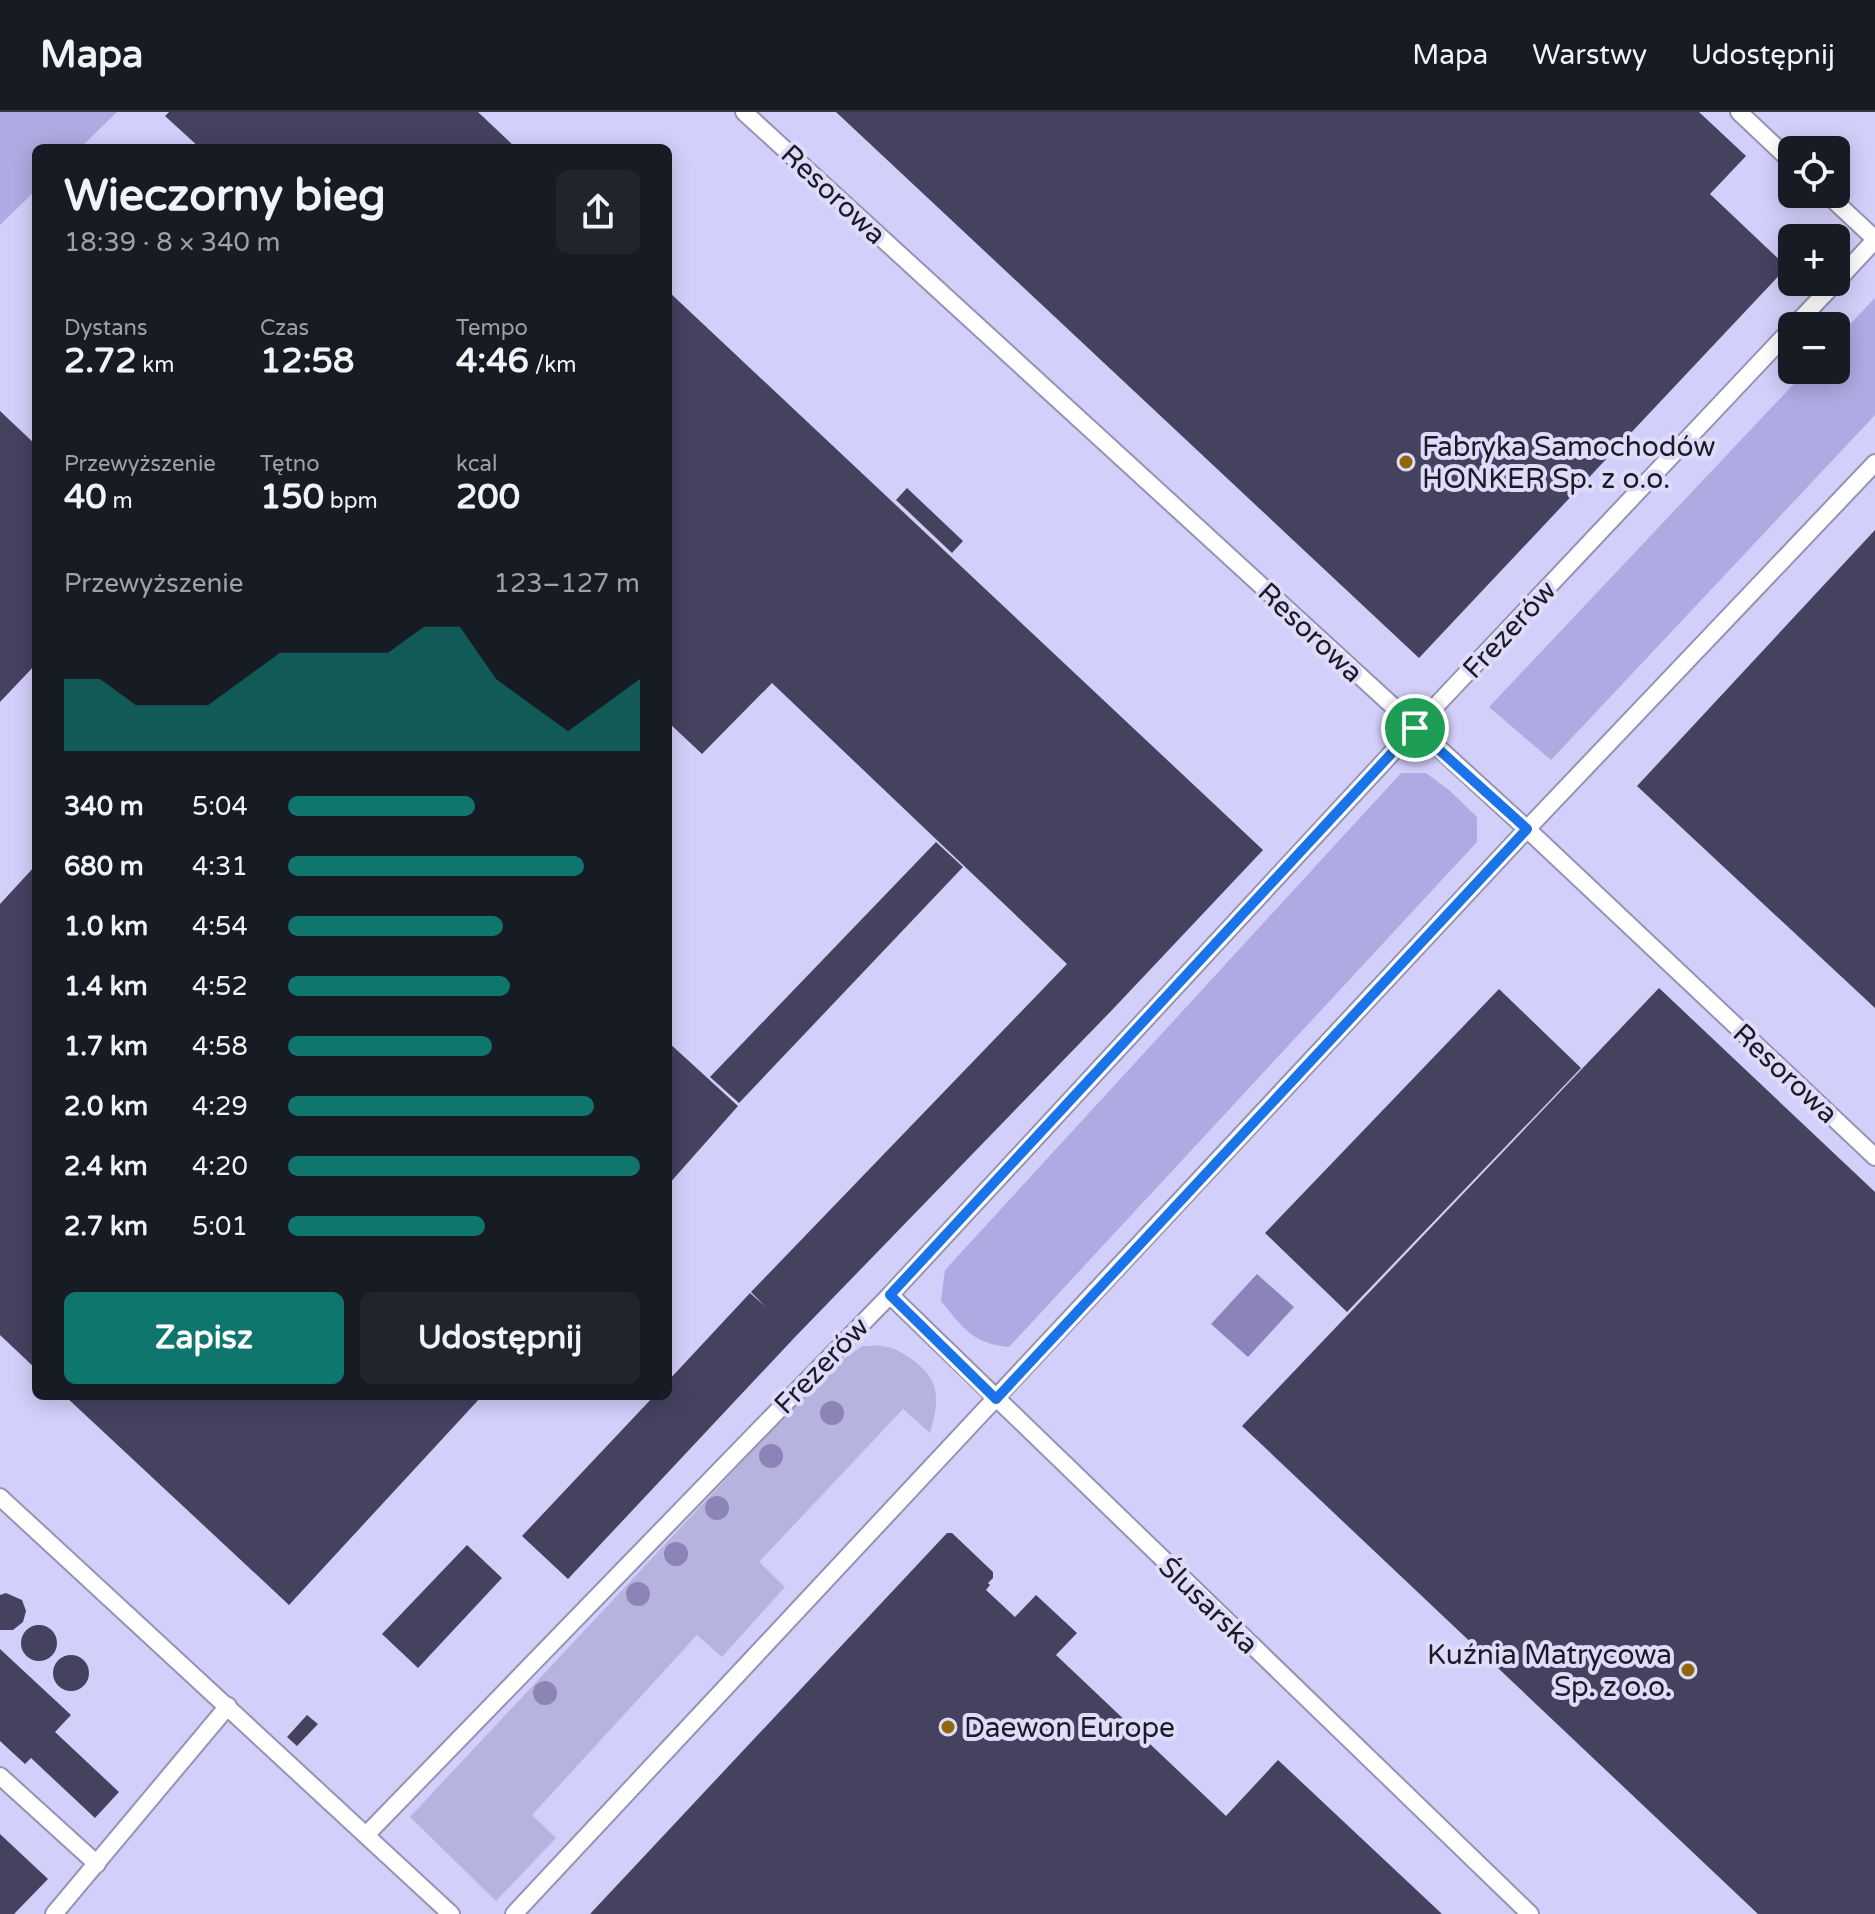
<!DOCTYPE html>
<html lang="pl">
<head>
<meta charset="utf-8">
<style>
  :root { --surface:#171b24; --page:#20242c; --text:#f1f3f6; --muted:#9ea1a6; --line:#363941; --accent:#0f766e }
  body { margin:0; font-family:"Varela Round",sans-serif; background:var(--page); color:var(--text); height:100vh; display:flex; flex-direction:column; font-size:30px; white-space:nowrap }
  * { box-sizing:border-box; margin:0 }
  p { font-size:26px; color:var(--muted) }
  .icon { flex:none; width:44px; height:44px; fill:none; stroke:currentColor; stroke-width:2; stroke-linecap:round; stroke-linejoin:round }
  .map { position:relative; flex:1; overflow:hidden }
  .side { position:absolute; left:32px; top:32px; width:640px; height:1256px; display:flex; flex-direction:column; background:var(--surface); border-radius:12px; box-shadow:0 4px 20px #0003 }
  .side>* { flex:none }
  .tools { position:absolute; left:1778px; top:24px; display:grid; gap:16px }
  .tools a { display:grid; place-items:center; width:72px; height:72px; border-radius:12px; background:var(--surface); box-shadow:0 4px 20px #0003; font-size:40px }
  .pin { position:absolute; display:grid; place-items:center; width:68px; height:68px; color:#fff; margin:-34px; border:4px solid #fff; border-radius:50%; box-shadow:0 2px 8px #0007 }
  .round { display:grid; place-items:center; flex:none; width:84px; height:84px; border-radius:12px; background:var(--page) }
  .head { display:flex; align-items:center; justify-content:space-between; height:136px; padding:0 32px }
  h1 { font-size:44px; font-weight:800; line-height:60px }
  .figures { display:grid; grid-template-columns:repeat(3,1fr); gap:12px; height:136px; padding:8px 32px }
  .figures div { display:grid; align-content:center }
  .figures b { font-size:34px; font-weight:800 }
  .figures small { font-size:22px; font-weight:400 }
  .figures p { font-size:22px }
  .chart { height:224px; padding:16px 32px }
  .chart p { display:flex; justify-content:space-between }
  .chart svg { width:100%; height:144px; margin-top:8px; fill:var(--accent); opacity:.7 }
  .primary-button { display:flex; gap:16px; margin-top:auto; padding:16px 32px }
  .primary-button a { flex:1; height:92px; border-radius:12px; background:var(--accent); color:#fff; font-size:32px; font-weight:800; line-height:92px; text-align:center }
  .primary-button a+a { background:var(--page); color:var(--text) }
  ul { padding:0 32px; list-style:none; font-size:26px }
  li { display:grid; grid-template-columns:128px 96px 1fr; align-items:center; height:60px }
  li i { height:20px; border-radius:10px; background:var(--accent) }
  header { display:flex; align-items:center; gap:48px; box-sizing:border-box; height:112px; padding:0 40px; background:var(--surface); border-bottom:2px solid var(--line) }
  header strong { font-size:38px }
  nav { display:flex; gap:44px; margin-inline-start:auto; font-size:28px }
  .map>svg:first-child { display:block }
  .built { fill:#d3cffb; fill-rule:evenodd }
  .green { fill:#b7b3df }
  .forest { fill:#b0aae3 }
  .water { fill:#8a84ba }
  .building { fill:#454260 }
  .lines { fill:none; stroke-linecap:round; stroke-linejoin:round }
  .lane-casing { stroke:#9592b4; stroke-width:20 }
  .lane { stroke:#fff; stroke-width:16 }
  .tree { fill:#8c84b6 }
  .route-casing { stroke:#fff; stroke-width:16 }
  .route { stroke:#1a73e8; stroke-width:10 }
  .poi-dot { fill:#8f660c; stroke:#dedcf9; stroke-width:3 }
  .labels { text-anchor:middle; stroke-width:8; stroke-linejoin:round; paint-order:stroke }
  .street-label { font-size:28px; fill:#1c1a27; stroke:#dedcf9 }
  .poi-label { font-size:28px; fill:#1c1a27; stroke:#dedcf9; text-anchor:start }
</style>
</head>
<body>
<header>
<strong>Mapa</strong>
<nav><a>Mapa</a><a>Warstwy</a><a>Udostępnij</a></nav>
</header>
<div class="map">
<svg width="1875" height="1802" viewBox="0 0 1875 1802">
  <rect width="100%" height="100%" fill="#dedcf9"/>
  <!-- built -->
  <path class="built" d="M0,0h1875v1802h-1875zM36,36h632v1248h-632zM1792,38h44v44h-44zM1792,126h44v44h-44zM1792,214h44v44h-44z"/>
  <!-- green -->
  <path class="green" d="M862,1234c8,0 17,-1 26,1 16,4 44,24 47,42 3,15 -1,30 -5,44l-27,-24 -144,153 26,25 -63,70 -25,-22 -165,180 24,23 -60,63 -86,-84 417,-446z"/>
  <!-- forest -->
  <g class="forest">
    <path d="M0,0h117l-37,36h-44v42l-36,35z"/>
    <path d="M1875,186v117l-324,345 -62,-53 318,-337h29v-31z"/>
    <path d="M1401,661h25l23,17 28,27v25l-468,505c-37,-4 -45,-18 -68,-46l4,-31z"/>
  </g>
  <!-- water -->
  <path class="water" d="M1257,1162l37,33 -46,50 -37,-33z"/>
  <!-- building -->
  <g class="building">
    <path d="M169,0h309l38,36h-316l-35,-32z"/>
    <path d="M836,0h863l47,44 -36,38 77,73 -368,391z"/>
    <path d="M668,179l595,559 -150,159 -317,327 -228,243 -46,-43 132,-140h14v-15l82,-88 15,13 -14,-14 316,-328 -295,-281 -70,71 -34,-32z"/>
    <path d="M0,299l36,34v219l-36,38z"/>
    <path d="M907,376l56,53 -11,12 -56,-53z"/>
    <path d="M1875,418v478l-238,-222z"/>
    <path d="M936,730l27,25 -224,236 -29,-26z"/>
    <path d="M36,753v504l-36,-34v-431z"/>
    <path d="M1659,876l216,204v722h-117l-516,-488z"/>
    <path d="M1499,877l82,79 -234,244 -82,-79z"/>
    <path d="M668,930l70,64 -70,79z"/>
    <path d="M65,1284h417l-193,209z"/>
    <path d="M947,1421h5l41,39v6l-5,5 2,2 -4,5 29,27 21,-22 41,38 -21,22 170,161 52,-56 164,154h-852z"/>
    <path d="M467,1433l35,33 -84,90 -36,-34z"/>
    <path d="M6,1481l16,7 4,11 -3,11 -10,8h-13v-35z"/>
    <circle cx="39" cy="1531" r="18"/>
    <path d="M0,1537l71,66 -16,17 64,60 -24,26 -64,-60 -6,6 -25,-23z"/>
    <circle cx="71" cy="1561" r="18"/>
    <path d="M307,1603l11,9 -21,22 -10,-9z"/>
    <path d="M0,1722l48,45 -34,35h-14z"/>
  </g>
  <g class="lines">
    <!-- lane casing -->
    <g class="lane-casing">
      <g id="lane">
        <path d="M744,0l783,717 348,328"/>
        <path d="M1739,0l53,50"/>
        <path d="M1827,82l48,45"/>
        <path d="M1836,170l39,-42"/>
        <path d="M1794,214l42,-44"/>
        <path d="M890,1183l640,619"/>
        <path d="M0,1385l451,417"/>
        <path d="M0,1664l97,88"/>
        <path d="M367,1722l523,-539 525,-567 377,-400"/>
        <path d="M54,1802l174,-208"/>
        <path d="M514,1802l1013,-1085 348,-366"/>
      </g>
    </g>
    <!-- lane -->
    <use href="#lane" class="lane"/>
  </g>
  <!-- trees -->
  <g class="tree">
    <circle cx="832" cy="1301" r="12"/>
    <circle cx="771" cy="1344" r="12"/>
    <circle cx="717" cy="1396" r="12"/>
    <circle cx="676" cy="1442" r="12"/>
    <circle cx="638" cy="1482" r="12"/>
    <circle cx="545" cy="1581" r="12"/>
  </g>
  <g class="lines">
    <!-- route casing -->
    <g class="route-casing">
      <path id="route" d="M1415,616l112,101 -531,570 -106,-104z"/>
    </g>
    <!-- route -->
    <use href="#route" class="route"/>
  </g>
  <!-- markers -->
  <g class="poi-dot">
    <circle cx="1406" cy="350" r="8"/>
    <circle cx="1688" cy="1558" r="8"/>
    <circle cx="948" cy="1615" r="8"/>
  </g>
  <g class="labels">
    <!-- street labels -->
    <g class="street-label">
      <text transform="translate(834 82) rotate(43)" y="10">Resorowa</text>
      <text transform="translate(1509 517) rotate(-47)" y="10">Frezerów</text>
      <text transform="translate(1311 520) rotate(43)" y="10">Resorowa</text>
      <text transform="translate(1786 961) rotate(43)" y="10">Resorowa</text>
      <text transform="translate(821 1253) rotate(-46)" y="10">Frezerów</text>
      <text transform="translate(1209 1493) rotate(44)" y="10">Ślusarska</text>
    </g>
    <!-- poi labels -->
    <g class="poi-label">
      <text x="1422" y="344">Fabryka Samochodów<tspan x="1422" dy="32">HONKER Sp. z o.o.</tspan></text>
      <text x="1672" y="1552" text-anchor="end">Kuźnia Matrycowa<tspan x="1672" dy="32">Sp. z o.o.</tspan></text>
      <text x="964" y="1625">Daewon Europe</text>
    </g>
  </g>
</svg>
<div class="tools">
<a><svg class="icon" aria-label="locate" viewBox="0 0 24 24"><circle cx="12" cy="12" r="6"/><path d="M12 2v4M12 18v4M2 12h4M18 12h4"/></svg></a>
<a>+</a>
<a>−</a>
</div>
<div class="pin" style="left:1415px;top:616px;background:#1e9e55"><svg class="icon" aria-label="arrive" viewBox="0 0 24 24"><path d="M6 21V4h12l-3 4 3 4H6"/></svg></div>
<section class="side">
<div class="head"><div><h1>Wieczorny bieg</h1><p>18:39 · 8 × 340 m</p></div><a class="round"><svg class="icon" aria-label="share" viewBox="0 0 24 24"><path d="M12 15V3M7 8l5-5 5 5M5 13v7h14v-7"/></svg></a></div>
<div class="figures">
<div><p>Dystans</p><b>2.72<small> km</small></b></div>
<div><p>Czas</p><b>12:58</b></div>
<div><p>Tempo</p><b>4:46<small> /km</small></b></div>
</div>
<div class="figures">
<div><p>Przewyższenie</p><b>40<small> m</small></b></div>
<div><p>Tętno</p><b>150<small> bpm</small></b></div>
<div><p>kcal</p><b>200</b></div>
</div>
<div class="chart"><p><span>Przewyższenie</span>123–127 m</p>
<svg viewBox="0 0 160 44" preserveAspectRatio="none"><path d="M0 44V22L10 22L20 30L30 30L40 30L50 22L60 14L70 14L80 14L90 14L100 6L110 6L120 22L130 30L140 38L150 30L160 22V44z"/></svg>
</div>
<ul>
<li><b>340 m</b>5:04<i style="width:53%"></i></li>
<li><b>680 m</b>4:31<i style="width:84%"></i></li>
<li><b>1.0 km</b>4:54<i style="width:61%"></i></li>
<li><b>1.4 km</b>4:52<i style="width:63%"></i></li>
<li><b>1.7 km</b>4:58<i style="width:58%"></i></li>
<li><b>2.0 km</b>4:29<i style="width:87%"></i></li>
<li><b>2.4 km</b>4:20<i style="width:100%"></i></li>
<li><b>2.7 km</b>5:01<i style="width:56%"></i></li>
</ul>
<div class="primary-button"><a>Zapisz</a><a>Udostępnij</a></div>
</section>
</div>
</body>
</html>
